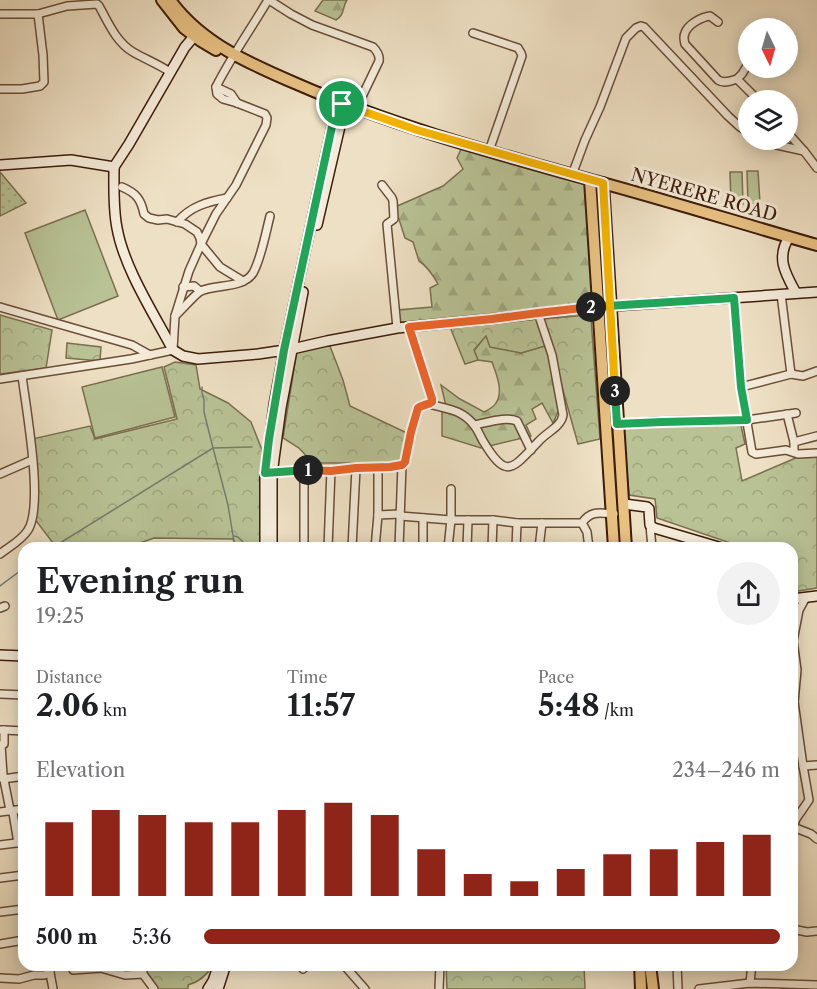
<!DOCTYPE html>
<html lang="en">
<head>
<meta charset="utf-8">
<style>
  :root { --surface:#fff; --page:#f2f2f2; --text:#202124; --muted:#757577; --accent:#8f2418 }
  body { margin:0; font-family:"Libre Caslon Text",serif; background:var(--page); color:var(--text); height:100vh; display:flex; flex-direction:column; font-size:22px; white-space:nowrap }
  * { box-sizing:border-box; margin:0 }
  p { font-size:20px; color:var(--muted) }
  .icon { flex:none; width:33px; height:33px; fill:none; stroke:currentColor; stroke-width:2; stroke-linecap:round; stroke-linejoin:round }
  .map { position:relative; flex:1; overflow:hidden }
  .panel { position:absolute; left:18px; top:542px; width:780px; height:429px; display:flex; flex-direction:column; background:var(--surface); border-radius:18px; box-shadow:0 3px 15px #0003 }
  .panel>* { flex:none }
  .needle { width:39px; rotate:175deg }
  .fabs { position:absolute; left:738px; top:18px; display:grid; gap:12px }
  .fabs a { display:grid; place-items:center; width:60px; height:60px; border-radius:50%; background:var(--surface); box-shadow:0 3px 15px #0003; font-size:30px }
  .pin { position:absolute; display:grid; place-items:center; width:51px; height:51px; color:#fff; margin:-26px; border:3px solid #fff; border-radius:50%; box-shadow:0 2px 6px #0007 }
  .km { position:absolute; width:30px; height:30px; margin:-15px; border-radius:50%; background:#222; color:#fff; font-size:16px; line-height:30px; text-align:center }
  .round { display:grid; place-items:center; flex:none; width:63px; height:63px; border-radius:32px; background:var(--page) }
  .overview { display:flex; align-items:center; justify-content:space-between; height:102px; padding:0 18px }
  h1 { font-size:33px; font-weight:700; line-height:45px }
  .figures { display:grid; grid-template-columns:repeat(3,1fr); gap:9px; height:102px; padding:6px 18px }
  .figures div { display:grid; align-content:center }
  .figures b { font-size:30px; font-weight:700 }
  .figures small { font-size:16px; font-weight:400 }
  .figures p { font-size:16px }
  .chart { height:168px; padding:12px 18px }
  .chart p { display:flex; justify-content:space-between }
  .chart svg { width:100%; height:108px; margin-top:6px; stroke:var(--accent); stroke-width:6 }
  ul { padding:0 18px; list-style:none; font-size:20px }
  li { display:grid; grid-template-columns:96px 72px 1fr; align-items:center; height:45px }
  li i { height:15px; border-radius:8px; background:var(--accent) }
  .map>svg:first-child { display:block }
  .grass { fill:url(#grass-dots); stroke:#7b7050; stroke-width:1.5 }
  .forest { fill:url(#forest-firs); stroke:#7b7050; stroke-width:1.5 }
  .park { fill:url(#park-crowns); stroke:#7b7050; stroke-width:1.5 }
  .pitch { fill:#b8c295; stroke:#7b7050; stroke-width:1.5 }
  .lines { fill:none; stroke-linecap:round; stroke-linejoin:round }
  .stream { stroke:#757d6f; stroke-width:1.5 }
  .street-casing { stroke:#6a4e39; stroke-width:10 }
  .secondary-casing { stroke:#3e1d0b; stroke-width:12 }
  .primary-casing { stroke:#3e1d0b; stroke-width:14 }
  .street { stroke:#f4ebd9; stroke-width:7 }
  .secondary { stroke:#f4ebd9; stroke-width:9 }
  .primary { stroke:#e7c082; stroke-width:10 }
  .split-1-casing { stroke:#fff; stroke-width:12 }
  .split-2-casing { stroke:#fff; stroke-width:12 }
  .split-3-casing { stroke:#fff; stroke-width:12 }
  .split-4-casing { stroke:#fff; stroke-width:12 }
  .split-1 { stroke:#22a559; stroke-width:8 }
  .split-2 { stroke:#f0652b; stroke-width:8 }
  .split-3 { stroke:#22a559; stroke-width:8 }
  .split-4 { stroke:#f5b400; stroke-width:8 }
  .labels { text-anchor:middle; stroke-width:6; stroke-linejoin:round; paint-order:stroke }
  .street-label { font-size:18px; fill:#3e1d0b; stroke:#f4ebd9 }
</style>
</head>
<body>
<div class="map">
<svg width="817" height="989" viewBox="0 0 817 989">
  <defs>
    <pattern id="grass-dots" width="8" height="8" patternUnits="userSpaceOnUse" patternTransform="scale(1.5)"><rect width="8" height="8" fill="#b8c295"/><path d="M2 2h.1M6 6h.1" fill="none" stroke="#9fa67f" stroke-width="1.8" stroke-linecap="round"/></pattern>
    <pattern id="forest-firs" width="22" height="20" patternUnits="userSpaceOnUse" patternTransform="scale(1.5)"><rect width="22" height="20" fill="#b8c295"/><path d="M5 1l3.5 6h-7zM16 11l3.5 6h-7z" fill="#9fa67f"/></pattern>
    <pattern id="park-crowns" width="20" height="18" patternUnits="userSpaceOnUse" patternTransform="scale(1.5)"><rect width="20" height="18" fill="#b8c295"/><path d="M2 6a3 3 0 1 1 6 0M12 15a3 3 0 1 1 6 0" fill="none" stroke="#9fa67f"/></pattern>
  </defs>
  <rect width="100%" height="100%" fill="#eee0c4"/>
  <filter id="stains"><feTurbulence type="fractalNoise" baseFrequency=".00333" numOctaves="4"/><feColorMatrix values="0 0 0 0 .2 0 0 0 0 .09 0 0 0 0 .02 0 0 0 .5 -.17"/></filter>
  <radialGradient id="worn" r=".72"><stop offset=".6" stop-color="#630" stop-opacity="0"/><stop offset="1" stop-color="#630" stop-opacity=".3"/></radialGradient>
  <!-- grass -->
  <path class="grass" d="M0,172l26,31 -26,13z"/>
  <!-- forest -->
  <g class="forest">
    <path d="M323,0h24c-5,7 -2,15 -11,20l-21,-9z"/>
    <path d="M463,145l123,35 7,125 -194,18 -2,-13 35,-3 -2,-19 8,-4c-5,-9 -11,-18 -19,-23l-6,-19 -8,-4 -10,-31 48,-21 20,-17 -6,-11z"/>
    <path d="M486,335l35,18 24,-7 17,56 -9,21 -11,-20 -10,6 4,10 -10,6 5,11 -50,12 -39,-12v-28l4,-2 -5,-21 19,14 24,13c4,-2 10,-5 12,-9 8,-12 0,-30 -4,-41l-14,-2 -4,-9z"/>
  </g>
  <!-- park -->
  <g class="park">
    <path d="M0,315l52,15 -6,38 -46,6z"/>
    <path d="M588,315l3,4 9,120 -22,5 -35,-125z"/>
    <path d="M538,319l7,27 -24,7 -31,-6 -4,-11 -12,14 4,10 -13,4 -15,-37z"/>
    <path d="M328,341l15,39 7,26 59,28 -6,27 -6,2h-84l-14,-15 -16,-10 14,-88z"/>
    <path d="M67,343l34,4 -1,14 -34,-3z"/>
    <path d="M175,362l21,3 4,24 28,14 23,19 11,28 1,97h-27l-3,-8 -79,-1 -25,9h-73l-22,-29 -2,-79 58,-13 5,13 82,-20 -13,-52z"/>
    <path d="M740,421l5,23 -9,4 6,33 56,-24 19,-2v133l-25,4v-44l-50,-1 -85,-29 -2,-19 -26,-4 -6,-70z"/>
    <path d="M145,965h68c-6,10 -14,17 -25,20v4h-31l-12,-18z"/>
    <path d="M446,965h138l1,24h-138z"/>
  </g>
  <!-- pitch -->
  <g class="pitch">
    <path d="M747,171h11l2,32 -12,1z"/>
    <path d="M730,172h12l1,32h-12z"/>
    <path d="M85,210l33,86 -60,24 -33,-87z"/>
    <path d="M162,367l13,50 -80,21 -13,-51z"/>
  </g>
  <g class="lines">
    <!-- stream -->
    <g class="stream">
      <path d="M234,536l4,1 11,11"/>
      <path d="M52,548l161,-100 -9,-36v-12l-2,-7v-6"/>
      <path d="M235,548l-7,-43 -15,-57 39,-1"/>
      <path d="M0,586l24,-18"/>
    </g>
    <!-- street casing -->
    <g class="street-casing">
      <g id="street">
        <path d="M269,0l22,14 21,11 61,22c4,4 7,8 6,14l-23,48"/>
        <path d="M0,14h38l29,-8 30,-2 2,2c9,16 17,36 34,46 12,7 25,12 37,20"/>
        <path d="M718,22l-8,-6c-8,1 -22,8 -25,17 -2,4 -1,7 0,11l33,36c6,4 13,1 19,-1"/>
        <path d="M473,33l45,15 3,5 1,3 -33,95"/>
        <path d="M745,50l3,5"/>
        <path d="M748,64l-6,10 -5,5 21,21"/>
        <path d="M216,87l15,7 6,9"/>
        <path d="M0,89h22l18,-3 4,-4 -1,-27 -5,-41"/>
        <path d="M788,133l16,18"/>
        <path d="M763,140l5,3 36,8 13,17"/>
        <path d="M572,175l13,-35 15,-33 26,-69 10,-10 5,-2 3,1 84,89 12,11 8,5"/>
        <path d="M382,185l10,13 1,3 1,18 -7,5 10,104"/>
        <path d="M122,187c14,6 19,12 22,27l5,4 9,2 9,-1 18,5 12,8 3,6 1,6 19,23 23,14"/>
        <path d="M177,222c14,-16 30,-20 50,-24"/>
        <path d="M183,287l11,-1 6,5"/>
        <path d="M781,294l10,80"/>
        <path d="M734,298l7,89 11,65 4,2 30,-4 12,4 19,-1"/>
        <path d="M0,307l132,38 18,10"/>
        <path d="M175,316c6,-5 21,-23 26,-25 14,-7 42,-2 52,-18 8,-14 13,-41 17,-57"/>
        <path d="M0,379l131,-20 42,-9 2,-34 14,-45 12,-27 15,-30 20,-29 30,-60 1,-7 -2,-4 -28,-11 -14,-4 -6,-5 -1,-7c15,-30 35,-58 52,-87"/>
        <path d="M741,387l50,-13 12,2 14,-5"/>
        <path d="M429,404c18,5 32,5 45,21 4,5 6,11 9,16 24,40 29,28 56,0 8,-9 22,-14 24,-26l-11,-60 -14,-42"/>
        <path d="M787,414l7,28"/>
        <path d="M617,424l45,-3 85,-1 49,-7"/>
        <path d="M474,425c13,-2 31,-9 43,-4l14,29"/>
        <path d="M794,451v-9l23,-6"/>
        <path d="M270,473l41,-4 20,1 25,-2 34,-1 12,-2 3,-3 6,-30 7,-24 13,-6 1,-3 -23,-72"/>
        <path d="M0,474l32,-14"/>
        <path d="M451,489v31h42l24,3h65c9,-13 18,-10 32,-9"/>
        <path d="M378,515v-48"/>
        <path d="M400,516l51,4 -3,28"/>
        <path d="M582,523l5,9 2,16"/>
        <path d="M650,525l2,23"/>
        <path d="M304,548v-78"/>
        <path d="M328,548l3,-78"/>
        <path d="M352,548l4,-80"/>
        <path d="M375,548l3,-33 22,-1"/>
        <path d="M399,548l3,-83"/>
        <path d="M423,548v-30"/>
        <path d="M467,548l1,-28"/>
        <path d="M492,548l1,-28"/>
        <path d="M516,548l1,-25"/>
        <path d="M539,548l3,-25"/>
        <path d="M0,554c9,-7 22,-14 28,-24 16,-25 -2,-122 -6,-154"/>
        <path d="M805,599l-6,11 -6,31 4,29 -3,32 9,64 6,34 -13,19 -3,8 18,7 6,5"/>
        <path d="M0,608l5,-2"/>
        <path d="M0,694l24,1"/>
        <path d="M0,730h4v14l-4,1"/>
        <path d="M4,730l20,1"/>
        <path d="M1,745l2,30 7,35 3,3 5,30"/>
        <path d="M803,766l14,-1"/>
        <path d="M3,779l21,-3"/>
        <path d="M0,812l24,-3"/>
        <path d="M0,845l24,-3"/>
        <path d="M0,878l24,-3"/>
        <path d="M0,912l24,-3"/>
        <path d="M792,929l15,3 10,-1"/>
        <path d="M0,944l24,-4"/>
        <path d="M71,964l2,6 28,-2 24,7 18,-1"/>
        <path d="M142,964l1,10 11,15"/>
        <path d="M343,964l22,25"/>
        <path d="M677,964l1,25"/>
        <path d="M303,969l4,-5"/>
        <path d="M50,973l3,16"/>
        <path d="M0,978l19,1 15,-4h10l6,-2v-9"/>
        <path d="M750,983l2,-19"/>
        <path d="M439,989l1,-25"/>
        <path d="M699,989l51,-6 67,2"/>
      </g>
    </g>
    <!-- secondary casing -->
    <g class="secondary-casing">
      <g id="secondary">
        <path d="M0,165l71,-5 43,7 15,-23 56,-97 12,-14"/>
        <path d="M114,167c0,20 -1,41 3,61 7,40 37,86 56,122l10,6 15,3 60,-5 34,-5 35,-8 70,-13 94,-9 93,-11 233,-16"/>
        <path d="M317,225l24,-103 7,-16"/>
        <path d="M789,237c-13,21 -4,36 7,56"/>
        <path d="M624,504l23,3 2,2 1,16 4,3 68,20"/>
        <path d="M265,548v-72l9,-71 10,-55 49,-228v-21"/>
        <path d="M272,548v-72l2,-17 7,-51 22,-116"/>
        <path d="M792,599l25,-3"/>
        <path d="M0,655l24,1"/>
        <path d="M208,989l5,-8 6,-17"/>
        <path d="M218,989l8,-25"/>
      </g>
    </g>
    <!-- primary casing -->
    <g class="primary-casing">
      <g id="primary">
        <path d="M162,0l22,28 17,13 15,9"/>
        <path d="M170,0c31,43 80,64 127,84 96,42 197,69 298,97 74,20 148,43 222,64"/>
        <path d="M590,180l24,368"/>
        <path d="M603,183l23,365"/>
        <path d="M640,964l1,25"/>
        <path d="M650,964l3,25"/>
      </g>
    </g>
    <!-- street -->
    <use href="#street" class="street"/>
    <!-- secondary -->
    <use href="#secondary" class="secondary"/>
    <!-- primary -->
    <use href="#primary" class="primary"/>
  </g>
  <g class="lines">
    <!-- split-1 casing -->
    <g class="split-1-casing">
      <path id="split-1" d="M308,470l-43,3 4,-34 15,-89 49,-228v-22l9,4"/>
    </g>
    <!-- split-2 casing -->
    <g class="split-2-casing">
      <path id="split-2" d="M308,470l23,1 25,-3 34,-1 12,-2 3,-3 6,-30 7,-24c4,-3 9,-3 14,-6v-3l-23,-72 83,-8 46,-6 53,-6"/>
    </g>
    <!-- split-3 casing -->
    <g class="split-3-casing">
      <path id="split-3" d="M591,307l143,-9 7,89 6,33 -85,2 -45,2 -2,-33"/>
    </g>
    <!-- split-4 casing -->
    <g class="split-4-casing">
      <path id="split-4" d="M342,104l75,26 186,53 12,208"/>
    </g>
    <!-- split-1 -->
    <use href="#split-1" class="split-1"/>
    <!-- split-2 -->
    <use href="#split-2" class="split-2"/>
    <!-- split-3 -->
    <use href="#split-3" class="split-3"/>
    <!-- split-4 -->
    <use href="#split-4" class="split-4"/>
  </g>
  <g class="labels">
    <!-- street labels -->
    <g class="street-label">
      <text transform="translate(704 195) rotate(16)" y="6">NYERERE ROAD</text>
    </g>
  </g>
  <rect width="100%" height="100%" filter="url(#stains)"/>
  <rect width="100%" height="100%" fill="url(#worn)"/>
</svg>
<div class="fabs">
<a><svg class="needle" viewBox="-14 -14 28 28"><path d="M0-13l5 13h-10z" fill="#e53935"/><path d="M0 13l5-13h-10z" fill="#757577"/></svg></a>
<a><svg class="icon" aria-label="layers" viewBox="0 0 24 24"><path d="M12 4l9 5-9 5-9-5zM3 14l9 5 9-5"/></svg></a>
</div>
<div class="pin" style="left:342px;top:104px;background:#1e9e55"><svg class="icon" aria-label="arrive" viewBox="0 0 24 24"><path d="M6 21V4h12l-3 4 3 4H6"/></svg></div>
<b class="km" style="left:308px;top:470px">1</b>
<b class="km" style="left:591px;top:307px">2</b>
<b class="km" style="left:615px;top:391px">3</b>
<section class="panel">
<div class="overview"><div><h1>Evening run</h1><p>19:25</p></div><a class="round"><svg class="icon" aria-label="share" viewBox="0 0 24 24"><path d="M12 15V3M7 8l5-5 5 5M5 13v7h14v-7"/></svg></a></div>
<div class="figures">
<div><p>Distance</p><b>2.06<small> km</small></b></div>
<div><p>Time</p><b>11:57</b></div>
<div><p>Pace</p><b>5:48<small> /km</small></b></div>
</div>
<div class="chart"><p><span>Elevation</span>234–246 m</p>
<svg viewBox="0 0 160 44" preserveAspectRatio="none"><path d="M5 44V14M15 44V9M25 44V11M35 44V14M45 44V14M55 44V9M65 44V6M75 44V11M85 44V25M95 44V35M105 44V38M115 44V33M125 44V27M135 44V25M145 44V22M155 44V19"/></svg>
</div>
<ul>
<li><b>500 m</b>5:36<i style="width:100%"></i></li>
</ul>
</section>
</div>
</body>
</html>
